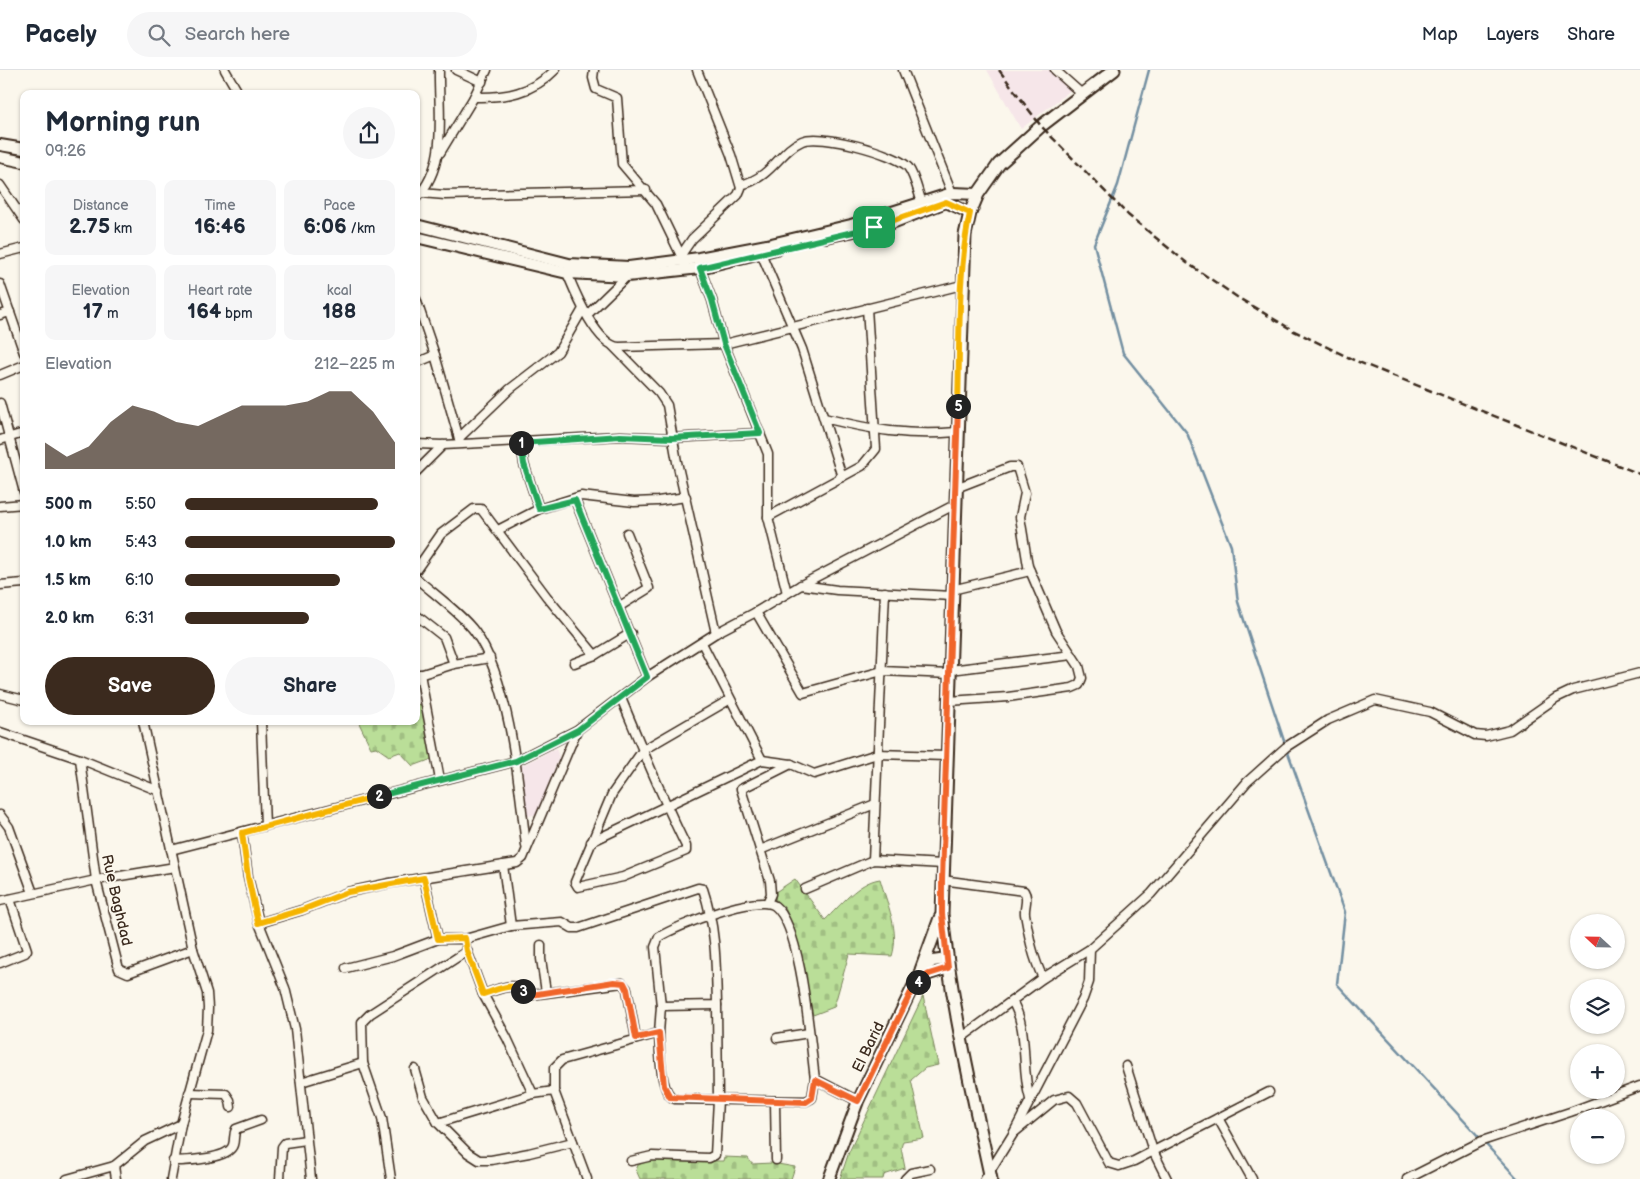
<!DOCTYPE html>
<html lang="en">
<head>
<meta charset="utf-8">
<style>
  :root { --surface:#fff; --page:#f6f6f7; --text:#1f2937; --muted:#747a83; --line:#e0e1e3; --accent:#3b2a1e }
  body { margin:0; font-family:"Balsamiq Sans",sans-serif; background:var(--page); color:var(--text); height:100vh; display:flex; flex-direction:column; font-size:19px; white-space:nowrap }
  * { box-sizing:border-box; margin:0 }
  p { font-size:16px; color:var(--muted) }
  .icon { flex:none; width:28px; height:28px; fill:none; stroke:currentColor; stroke-width:2; stroke-linecap:round; stroke-linejoin:round }
  .map { position:relative; flex:1; overflow:hidden }
  .side { position:absolute; left:20px; top:20px; width:400px; height:635px; display:flex; flex-direction:column; background:var(--surface); border-radius:10px; box-shadow:0 1px 4px #0004 }
  .side>* { flex:none }
  .needle { width:32px; rotate:292deg }
  .buttons { position:absolute; left:1570px; top:844px; display:grid; gap:10px }
  .buttons a { display:grid; place-items:center; width:55px; height:55px; border-radius:50%; background:var(--surface); box-shadow:0 1px 4px #0004; font-size:25px }
  .pin { position:absolute; display:grid; place-items:center; width:42px; height:42px; color:#fff; margin:-21px; border-radius:10px; box-shadow:0 2px 8px #0006 }
  .km { position:absolute; width:25px; height:25px; margin:-12px; border-radius:50%; background:#222; color:#fff; font-size:14px; line-height:25px; text-align:center }
  .round { display:grid; place-items:center; flex:none; width:52px; height:52px; border-radius:26px; background:var(--page) }
  .summary { display:flex; align-items:center; justify-content:space-between; height:85px; padding:0 25px }
  h1 { font-size:28px; font-weight:700; line-height:38px }
  .stats { display:grid; grid-template-columns:repeat(3,1fr); gap:8px; height:85px; padding:5px 25px }
  .stats div { display:grid; align-content:center; border-radius:10px; background:var(--page); text-align:center }
  .stats b { font-size:21px; font-weight:700 }
  .stats small { font-size:14px; font-weight:400 }
  .stats p { font-size:14px }
  .chart { height:140px; padding:10px 25px }
  .chart p { display:flex; justify-content:space-between }
  .chart svg { width:100%; height:90px; margin-top:5px; fill:var(--accent); opacity:.7 }
  .button { display:flex; gap:10px; margin-top:auto; padding:10px 25px }
  .button a { flex:1; height:58px; border-radius:30px; background:var(--accent); color:#fff; font-size:20px; font-weight:700; line-height:58px; text-align:center }
  .button a+a { background:var(--page); color:var(--text) }
  ul { padding:0 25px; list-style:none; font-size:16px }
  li { display:grid; grid-template-columns:80px 60px 1fr; align-items:center; height:38px }
  li i { height:12px; border-radius:6px; background:var(--accent) }
  header { display:flex; align-items:center; gap:30px; box-sizing:border-box; height:70px; padding:0 25px; background:var(--surface); border-bottom:1px solid var(--line) }
  header strong { font-size:24px }
  nav { display:flex; gap:28px; margin-inline-start:auto; font-size:18px }
  .search { width:350px; height:45px; background:var(--page); display:flex; align-items:center; gap:12px; box-sizing:border-box; padding:0 18px; border-radius:28px; color:var(--muted); font-size:19px }
  .map>svg:first-child { display:block }
  .built { fill:#f6e6e9 }
  .cemetery { fill:url(#cemetery-stones); stroke:#7a845b }
  .lines { fill:none; stroke-linecap:round; stroke-linejoin:round }
  .stream { stroke:#738fa1; stroke-width:2.5 }
  .minor-casing { stroke:#3b2a1e; stroke-width:11 }
  .tertiary-casing { stroke:#3b2a1e; stroke-width:14 }
  .secondary-casing { stroke:#3b2a1e; stroke-width:15 }
  .minor { stroke:#fbf7ec; stroke-width:8 }
  .tertiary { stroke:#fbf7ec; stroke-width:10 }
  .secondary { stroke:#fbf7ec; stroke-width:11 }
  .rail { stroke:#3b2a1e; stroke-width:2.5; stroke-dasharray:8 4; stroke-linecap:butt }
  .split-1-casing { stroke:#fff; stroke-width:10 }
  .split-2-casing { stroke:#fff; stroke-width:10 }
  .split-3-casing { stroke:#fff; stroke-width:10 }
  .split-4-casing { stroke:#fff; stroke-width:10 }
  .split-5-casing { stroke:#fff; stroke-width:10 }
  .split-6-casing { stroke:#fff; stroke-width:10 }
  .split-1 { stroke:#22a559; stroke-width:6 }
  .split-2 { stroke:#22a559; stroke-width:6 }
  .split-3 { stroke:#f5b400; stroke-width:6 }
  .split-4 { stroke:#f0652b; stroke-width:6 }
  .split-5 { stroke:#f0652b; stroke-width:6 }
  .split-6 { stroke:#f5b400; stroke-width:6 }
  .labels { text-anchor:middle; stroke-width:4; stroke-linejoin:round; paint-order:stroke }
  .street-label { font-size:15px; fill:#3b2a1e; stroke:#fbf7ec }
</style>
</head>
<body>
<header>
<strong>Pacely</strong>
<div class="search"><svg class="icon" aria-label="search" viewBox="0 0 24 24"><circle cx="10" cy="10" r="6"/><path d="M15 15l6 6"/></svg>Search here</div>
<nav><a>Map</a><a>Layers</a><a>Share</a></nav>
</header>
<div class="map">
<svg width="1640" height="1109" viewBox="0 0 1640 1109">
  <defs>
    <pattern id="cemetery-stones" width="16" height="16" patternUnits="userSpaceOnUse" patternTransform="scale(1.25)"><rect width="16" height="16" fill="#bade98"/><path d="M2 7V4a2 2 0 0 1 4 0v3zM10 15v-3a2 2 0 0 1 4 0v3z" fill="#a1bf83"/></pattern>
  </defs>
  <rect width="100%" height="100%" fill="#fbf7ec"/>
  <filter id="ink" filterUnits="userSpaceOnUse"><feTurbulence type="fractalNoise" baseFrequency=".02" numOctaves="2"/><feDisplacementMap in="SourceGraphic" scale="10" xChannelSelector="R" yChannelSelector="G"/><feConvolveMatrix kernelMatrix="1 2 1 2 8 2 1 2 1" color-interpolation-filters="sRGB"/></filter>
  <g filter="url(#ink)">
    <!-- built -->
    <g class="built">
      <path d="M987,0h63l21,20 -50,39z"/>
      <path d="M556,678l3,9 -23,58 -10,1 -5,-50z"/>
    </g>
    <!-- cemetery -->
    <g class="cemetery">
      <path d="M416,634l6,1 10,54 -19,7 -13,-14 -11,4 -13,-9 -5,1 -13,-27h58z"/>
      <path d="M795,809l30,41c15,-14 33,-38 55,-41 7,25 20,52 12,77l-43,-2 -15,53 -21,8 -21,-92 -8,-17 -6,2 -4,-15z"/>
      <path d="M923,926l15,69 -13,3 -14,12 13,58 -21,3 -2,7 4,20 -21,7 -1,4h-43l9,-27z"/>
      <path d="M658,1087l22,4h43l1,-4 24,1 4,6 20,-1 23,4 -4,12h-151l-4,-9 2,-5z"/>
    </g>
    <g class="lines">
      <!-- stream -->
      <path class="stream" d="M1149,0l-31,115 -24,59 29,109 64,80 44,113 7,56 48,145 59,165 -8,72 181,195"/>
      <!-- minor casing -->
      <g class="minor-casing">
        <g id="minor">
          <path d="M225,0l14,24"/>
          <path d="M456,0l26,12"/>
          <path d="M594,0l-1,8 3,11 21,9 5,66 34,40 29,60"/>
          <path d="M903,0l49,123"/>
          <path d="M1055,0l27,24"/>
          <path d="M474,27c30,1 59,-4 81,-27"/>
          <path d="M440,83l34,-56 13,-27"/>
          <path d="M0,115l24,35"/>
          <path d="M741,115c33,-9 38,-34 61,-44 18,-8 93,12 106,26 7,9 10,25 14,36"/>
          <path d="M421,123l24,2 201,-5"/>
          <path d="M416,128c33,-33 22,-86 23,-128"/>
          <path d="M761,183l41,96 40,128"/>
          <path d="M0,184l24,-6"/>
          <path d="M681,185l11,-16 46,-44 3,-7 -10,-33 -34,-85"/>
          <path d="M698,193l14,37 12,44 44,110v63l19,76"/>
          <path d="M567,203c8,19 29,72 52,74l105,-3 238,-59"/>
          <path d="M0,214l24,69"/>
          <path d="M416,229l19,56 25,87"/>
          <path d="M0,245l10,-3"/>
          <path d="M587,245l40,-39"/>
          <path d="M613,276l46,47 8,12 10,57 39,171"/>
          <path d="M416,293l19,-8"/>
          <path d="M0,305l24,-10"/>
          <path d="M0,333l24,89"/>
          <path d="M824,348c49,12 83,18 133,14"/>
          <path d="M459,368l51,-49 48,-37 25,-43"/>
          <path d="M0,370l24,-7"/>
          <path d="M521,371l3,23 15,45"/>
          <path d="M416,374l27,1 177,-9 52,2 88,-5"/>
          <path d="M416,402l27,-27"/>
          <path d="M575,430l72,177"/>
          <path d="M0,436l24,-2"/>
          <path d="M768,447l94,-51 14,-17 -9,-141"/>
          <path d="M498,460l41,-21 42,-13 53,6 24,-1 28,-4"/>
          <path d="M416,500l25,-36 33,-25h7l66,88 48,58"/>
          <path d="M416,508c18,16 46,36 59,54 35,49 44,153 51,214"/>
          <path d="M0,515l24,-2"/>
          <path d="M801,515l36,5 115,6"/>
          <path d="M952,520l78,-19"/>
          <path d="M620,536l29,-18 -22,-55"/>
          <path d="M756,542l47,81 79,-22 68,3"/>
          <path d="M416,545l28,22 10,27"/>
          <path d="M702,573l60,117"/>
          <path d="M574,593l21,-8 36,-22"/>
          <path d="M950,600l122,-15"/>
          <path d="M420,604l20,106"/>
          <path d="M416,606l38,-12 36,-6"/>
          <path d="M0,624l24,6"/>
          <path d="M621,628c21,50 41,100 65,148v5l-63,26 -45,10 -3,-5 37,-88 31,-44 86,-50"/>
          <path d="M949,631l59,-4 64,-9 7,-3 3,-7 -3,-12 -23,-35 -28,-65 -8,-49 5,-24 -8,-26h-7l-54,21"/>
          <path d="M143,651l50,228 14,44 1,15 -1,22 -26,94 -10,55"/>
          <path d="M261,651l4,105"/>
          <path d="M0,662l80,27 79,32"/>
          <path d="M80,689l16,121 23,89 9,4 65,-24"/>
          <path d="M0,745l9,12 24,66"/>
          <path d="M242,763l6,44 11,46 26,65 10,41 16,150"/>
          <path d="M591,772l171,-82 29,4 23,10 63,-20 69,2"/>
          <path d="M171,780l345,-89 61,-31 70,-53 69,-44 40,-21 45,-27 155,-81"/>
          <path d="M760,780l115,-46"/>
          <path d="M873,790l12,-268"/>
          <path d="M503,795l8,61"/>
          <path d="M424,808l14,61"/>
          <path d="M942,810l82,11c5,8 0,15 1,23 4,23 8,44 18,64"/>
          <path d="M805,819l68,-29 70,4"/>
          <path d="M0,831l96,-21 79,-13"/>
          <path d="M767,833l4,-9 -1,-13 -29,-92 50,-25"/>
          <path d="M259,853l43,-13 46,-18 42,-9 127,-20 6,-5 54,-128"/>
          <path d="M541,875v14l5,33"/>
          <path d="M466,878l17,46 24,44 26,56"/>
          <path d="M0,893l25,-10 2,-3 -17,-51"/>
          <path d="M346,898l47,-12 45,-17h27l46,-13 51,-4 10,6h6l120,-40 5,1c13,38 13,76 14,116l-56,1 -2,27 -97,27 -8,8v23l33,88"/>
          <path d="M483,924c9,-2 24,-10 34,-7 6,1 7,7 14,8l91,-12 5,6 9,49"/>
          <path d="M1012,931c18,30 8,65 18,98"/>
          <path d="M661,936l-6,-59 4,-10c17,-11 99,-44 116,-31 27,21 35,137 40,173l43,22"/>
          <path d="M659,963c1,15 0,61 16,66l131,2 6,-3 3,-19"/>
          <path d="M777,968l32,-5"/>
          <path d="M961,968l82,-60 47,-29"/>
          <path d="M1126,996l27,85 14,28"/>
          <path d="M415,999l8,28 15,26 30,30 11,7h12l38,-7 44,-11"/>
          <path d="M301,1012l62,-19"/>
          <path d="M189,1023l37,1 4,6 1,7"/>
          <path d="M775,1032l1,58"/>
          <path d="M1218,1048l34,61"/>
          <path d="M438,1053l95,-29 21,-3"/>
          <path d="M1015,1062l39,-32 15,-4 8,7 32,60 10,3 15,-5 135,-69"/>
          <path d="M173,1091c13,0 56,-2 60,-16 2,-6 0,-10 3,-16l25,-9"/>
          <path d="M631,1091l21,-5 57,2 6,-3 3,-55 -1,-95"/>
          <path d="M114,1096l2,13"/>
          <path d="M67,1109l47,-13 31,-25 36,-17"/>
          <path d="M280,1109l2,-32 3,-4 21,-3"/>
          <path d="M391,1109l-9,-61 -19,-55 -1,-41 8,-8 97,-63"/>
          <path d="M905,1109l6,-6 19,-4"/>
          <path d="M985,1109l28,-45 70,-135 6,-17 1,-33 61,-55 96,-112 39,-35 42,-27 47,-20 55,12 45,23 11,1 24,-6 46,-32 17,-8 67,-17"/>
          <path d="M1407,1109l75,-38 88,-29 70,-26"/>
        </g>
      </g>
      <!-- tertiary casing -->
      <g class="tertiary-casing">
        <g id="tertiary">
          <path d="M0,75l24,4"/>
          <path d="M0,87l24,5"/>
          <path d="M416,155l153,39 60,3 70,-9 68,-13 84,-20 101,-32 26,1"/>
          <path d="M416,167l151,36 60,3 73,-8 76,-19"/>
          <path d="M826,167l66,-14 54,-21 24,11"/>
          <path d="M916,913l13,-9 19,-6"/>
          <path d="M829,1109l29,-78 63,-131 12,-9 14,-2"/>
        </g>
      </g>
      <!-- secondary casing -->
      <g class="secondary-casing">
        <g id="secondary">
          <path d="M921,900l19,-52"/>
          <path d="M991,1109c-19,-88 -40,-176 -49,-265l23,-679 5,-22 8,-19 21,-30 42,-38 73,-56"/>
        </g>
      </g>
      <!-- minor -->
      <use href="#minor" class="minor"/>
      <!-- tertiary -->
      <use href="#tertiary" class="tertiary"/>
      <!-- secondary -->
      <use href="#secondary" class="secondary"/>
      <!-- rail -->
      <path class="rail" d="M999,0l42,56 87,89 59,48 50,34 57,34 62,30 284,113"/>
    </g>
  </g>
  <g class="lines" filter="url(#ink)">
    <!-- split-1 casing -->
    <g class="split-1-casing">
      <path id="split-1" d="M521,373l99,-7 52,2 88,-5 -36,-89 -12,-44 -12,-32 174,-41"/>
    </g>
    <!-- split-2 casing -->
    <g class="split-2-casing">
      <path id="split-2" d="M379,726l137,-35 62,-31 69,-53 -72,-177 -36,9 -15,-45 -3,-21"/>
    </g>
    <!-- split-3 casing -->
    <g class="split-3-casing">
      <path id="split-3" d="M379,726l-137,37 6,44 10,46 44,-13 46,-18 76,-14 14,61 27,-1 2,13 16,43c12,-3 30,-13 40,-3"/>
    </g>
    <!-- split-4 casing -->
    <g class="split-4-casing">
      <path id="split-4" d="M523,921l8,4 83,-13 10,1 3,6 9,49 23,-5 5,53 6,11 136,5 6,-4 3,-18 43,21 56,-115 4,-4"/>
    </g>
    <!-- split-5 casing -->
    <g class="split-5-casing">
      <path id="split-5" d="M918,912l11,-8 19,-6 -6,-54v-34l16,-474"/>
    </g>
    <!-- split-6 casing -->
    <g class="split-6-casing">
      <path id="split-6" d="M874,157l72,-25 24,11c-13,62 -10,129 -12,193"/>
    </g>
    <!-- split-1 -->
    <use href="#split-1" class="split-1"/>
    <!-- split-2 -->
    <use href="#split-2" class="split-2"/>
    <!-- split-3 -->
    <use href="#split-3" class="split-3"/>
    <!-- split-4 -->
    <use href="#split-4" class="split-4"/>
    <!-- split-5 -->
    <use href="#split-5" class="split-5"/>
    <!-- split-6 -->
    <use href="#split-6" class="split-6"/>
  </g>
  <g class="labels">
    <!-- street labels -->
    <g class="street-label">
      <text transform="translate(117 830) rotate(77)" y="5">Rue Baghdad</text>
      <text transform="translate(868 977) rotate(-64)" y="5">El Barid</text>
    </g>
  </g>
</svg>
<div class="buttons">
<a><svg class="needle" viewBox="-14 -14 28 28"><path d="M0-13l5 13h-10z" fill="#e53935"/><path d="M0 13l5-13h-10z" fill="#747a83"/></svg></a>
<a><svg class="icon" aria-label="layers" viewBox="0 0 24 24"><path d="M12 4l9 5-9 5-9-5zM3 14l9 5 9-5"/></svg></a>
<a>+</a>
<a>−</a>
</div>
<div class="pin" style="left:874px;top:157px;background:#1e9e55"><svg class="icon" aria-label="arrive" viewBox="0 0 24 24"><path d="M6 21V4h12l-3 4 3 4H6"/></svg></div>
<b class="km" style="left:521px;top:373px">1</b>
<b class="km" style="left:379px;top:726px">2</b>
<b class="km" style="left:523px;top:921px">3</b>
<b class="km" style="left:918px;top:912px">4</b>
<b class="km" style="left:958px;top:336px">5</b>
<section class="side">
<div class="summary"><div><h1>Morning run</h1><p>09:26</p></div><a class="round"><svg class="icon" aria-label="share" viewBox="0 0 24 24"><path d="M12 15V3M7 8l5-5 5 5M5 13v7h14v-7"/></svg></a></div>
<div class="stats">
<div><p>Distance</p><b>2.75<small> km</small></b></div>
<div><p>Time</p><b>16:46</b></div>
<div><p>Pace</p><b>6:06<small> /km</small></b></div>
</div>
<div class="stats">
<div><p>Elevation</p><b>17<small> m</small></b></div>
<div><p>Heart rate</p><b>164<small> bpm</small></b></div>
<div><p>kcal</p><b>188</b></div>
</div>
<div class="chart"><p><span>Elevation</span>212–225 m</p>
<svg viewBox="0 0 160 44" preserveAspectRatio="none"><path d="M0 44V31L10 38L20 33L30 21L40 13L50 16L60 21L70 23L80 18L90 13L100 13L110 13L120 11L130 6L140 6L150 16L160 31V44z"/></svg>
</div>
<ul>
<li><b>500 m</b>5:50<i style="width:92%"></i></li>
<li><b>1.0 km</b>5:43<i style="width:100%"></i></li>
<li><b>1.5 km</b>6:10<i style="width:74%"></i></li>
<li><b>2.0 km</b>6:31<i style="width:59%"></i></li>
</ul>
<div class="button"><a>Save</a><a>Share</a></div>
</section>
</div>
</body>
</html>
